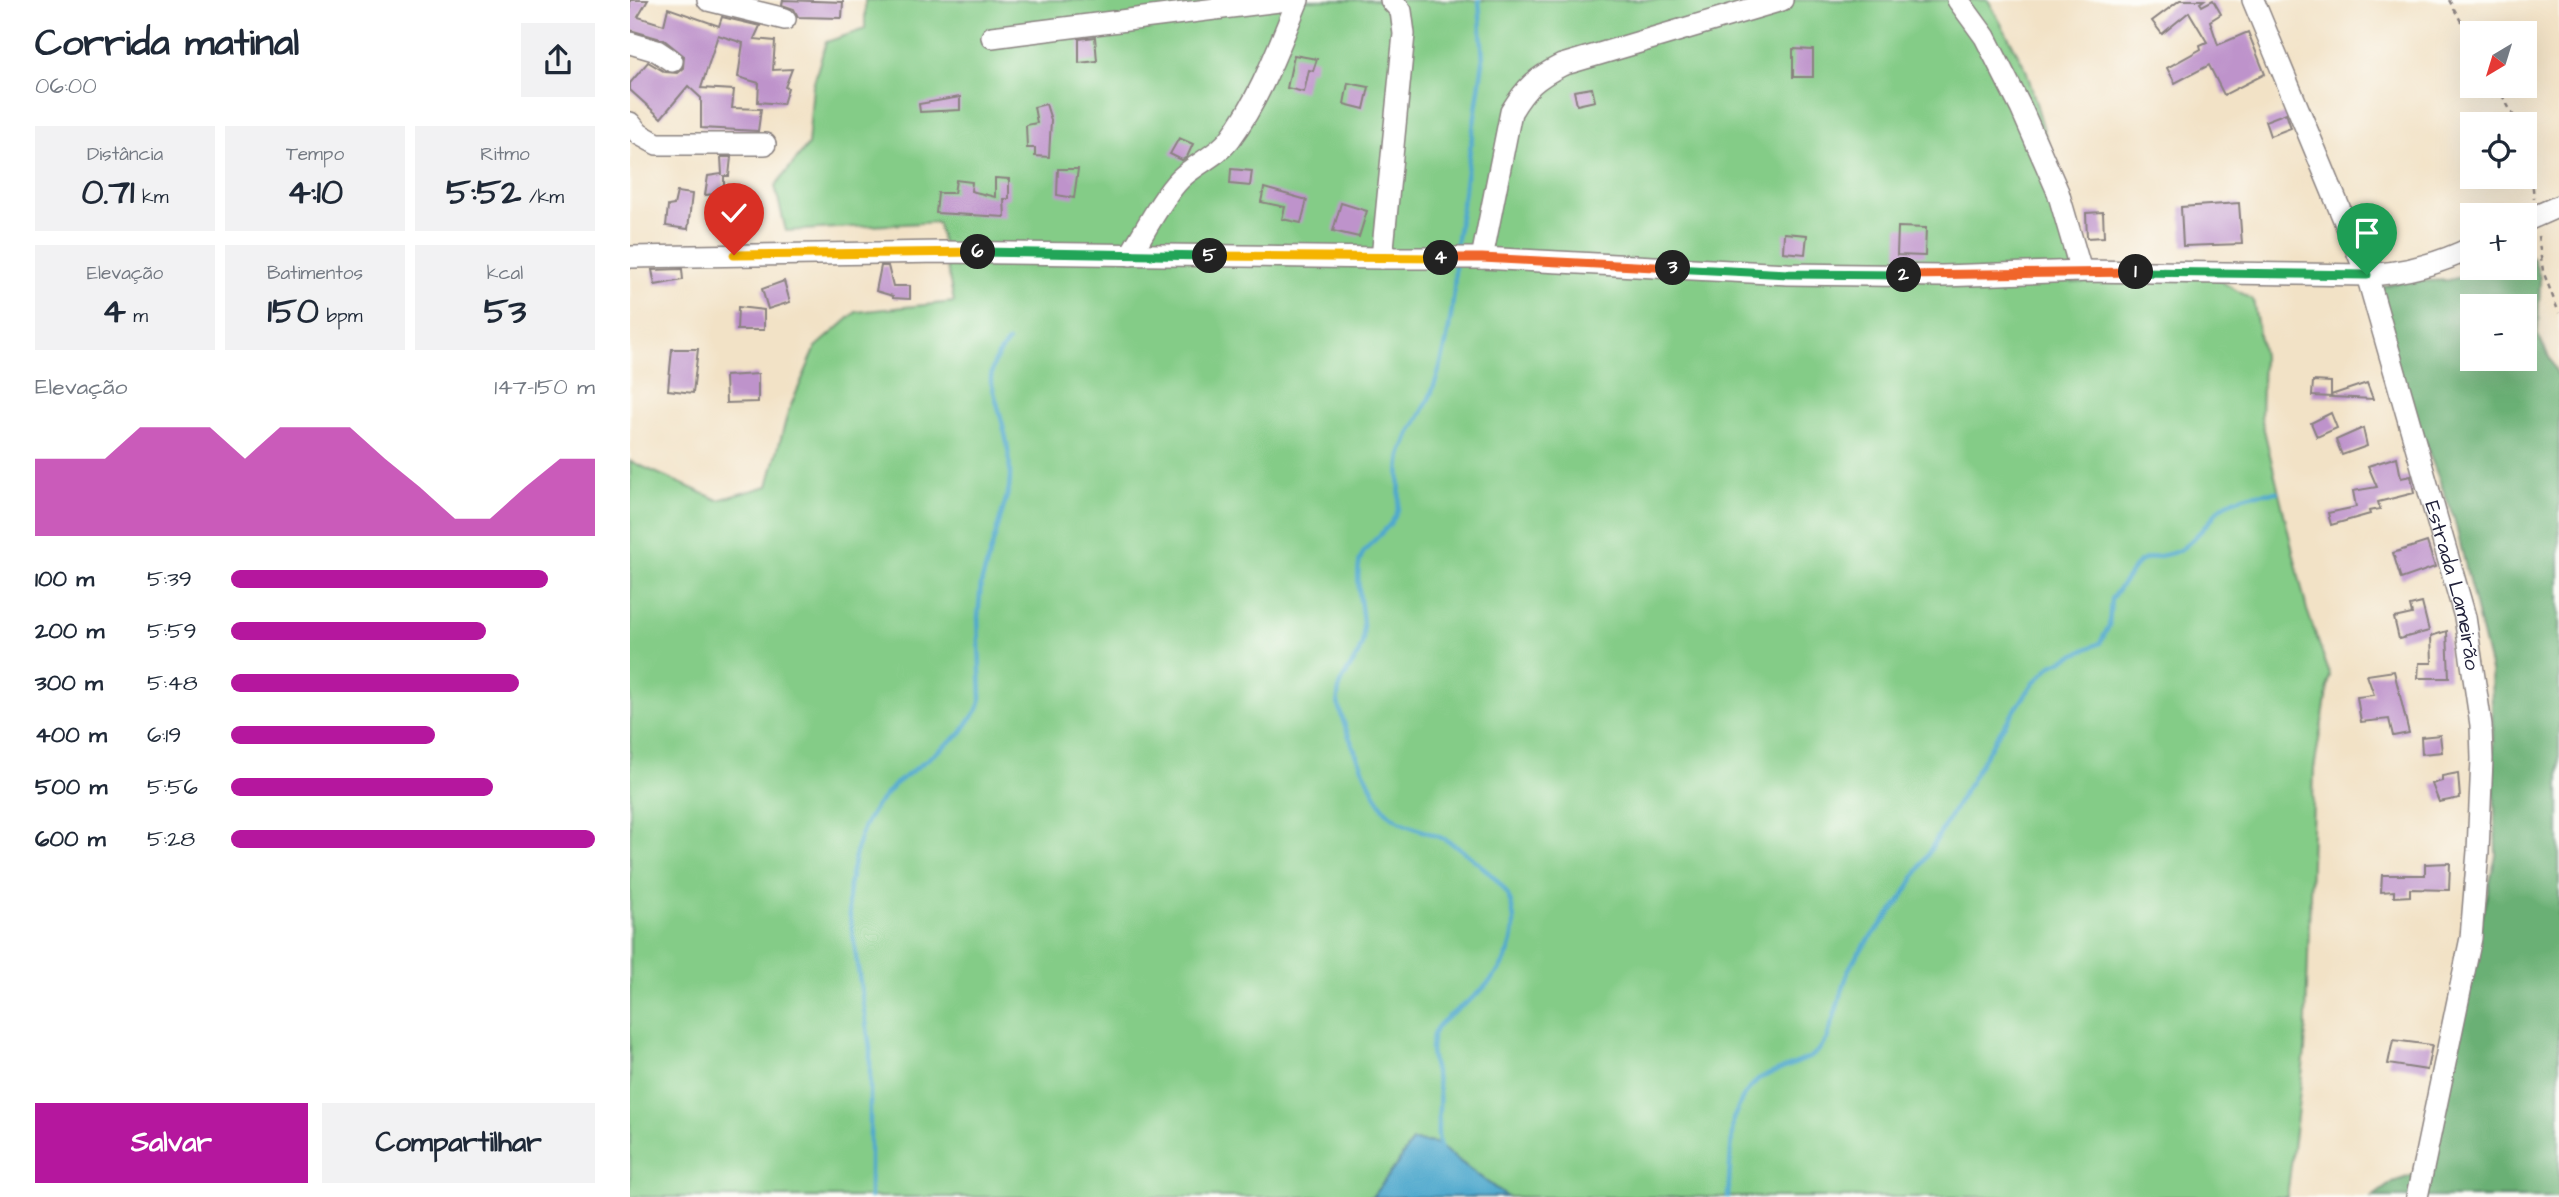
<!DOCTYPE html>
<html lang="pt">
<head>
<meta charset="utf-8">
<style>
  :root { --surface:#fff; --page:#f2f2f3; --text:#1f2937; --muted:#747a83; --accent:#b5179e }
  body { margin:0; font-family:"Architects Daughter",sans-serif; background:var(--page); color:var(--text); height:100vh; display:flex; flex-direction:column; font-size:26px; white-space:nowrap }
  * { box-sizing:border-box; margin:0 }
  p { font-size:23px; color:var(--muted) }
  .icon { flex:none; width:38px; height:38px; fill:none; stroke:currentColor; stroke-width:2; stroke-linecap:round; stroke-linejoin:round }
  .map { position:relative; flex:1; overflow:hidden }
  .drawer { display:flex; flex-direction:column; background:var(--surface); width:630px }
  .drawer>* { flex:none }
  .needle { width:46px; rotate:218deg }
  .fabs { position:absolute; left:1830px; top:21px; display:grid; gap:14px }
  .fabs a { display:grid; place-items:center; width:77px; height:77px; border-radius:0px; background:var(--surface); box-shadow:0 7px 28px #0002; font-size:35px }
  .pin { position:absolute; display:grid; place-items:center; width:60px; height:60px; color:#fff; margin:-72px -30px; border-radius:50% 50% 50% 0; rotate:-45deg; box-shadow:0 0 7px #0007 }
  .pin .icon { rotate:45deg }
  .km { position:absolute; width:35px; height:35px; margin:-18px; border-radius:50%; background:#222; color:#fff; font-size:19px; line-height:35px; text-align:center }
  .round { display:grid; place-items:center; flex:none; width:74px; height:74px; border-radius:0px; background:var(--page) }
  .summary { display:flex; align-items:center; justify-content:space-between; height:119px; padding:0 35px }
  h1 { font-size:38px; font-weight:700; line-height:52px }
  .metrics { display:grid; grid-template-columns:repeat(3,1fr); gap:10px; height:119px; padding:7px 35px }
  .metrics div { display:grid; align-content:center; border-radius:0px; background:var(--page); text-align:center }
  .metrics b { font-size:35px; font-weight:700 }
  .metrics small { font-size:19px; font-weight:400 }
  .metrics p { font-size:19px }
  .chart { height:196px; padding:14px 35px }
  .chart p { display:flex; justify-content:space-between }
  .chart svg { width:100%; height:126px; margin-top:7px; fill:var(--accent); opacity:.7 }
  .button { display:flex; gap:14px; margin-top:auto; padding:14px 35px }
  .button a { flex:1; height:80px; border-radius:0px; background:var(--accent); color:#fff; font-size:28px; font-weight:700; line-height:80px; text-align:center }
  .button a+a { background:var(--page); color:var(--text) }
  ul { padding:0 35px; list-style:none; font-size:23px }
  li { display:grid; grid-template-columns:112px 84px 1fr; align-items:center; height:52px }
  li i { height:18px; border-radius:9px; background:var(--accent) }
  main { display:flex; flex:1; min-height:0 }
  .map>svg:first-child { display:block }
  .green { fill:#84cc87; stroke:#537761; stroke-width:2 }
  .forest { fill:#6bb074; stroke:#466958; stroke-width:2; fill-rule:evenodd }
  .water { fill:#50a9cd; stroke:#396684; stroke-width:2 }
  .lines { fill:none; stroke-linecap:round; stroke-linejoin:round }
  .stream { stroke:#50a9cd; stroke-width:4.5 }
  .building { fill:#be93cb }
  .minor-casing { stroke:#8a8280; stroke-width:24 }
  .path { stroke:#8a8280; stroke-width:2.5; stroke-dasharray:5 5; stroke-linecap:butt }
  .minor { stroke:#fff; stroke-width:21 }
  .split-1-casing { stroke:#fff; stroke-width:14 }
  .split-2-casing { stroke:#fff; stroke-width:14 }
  .split-3-casing { stroke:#fff; stroke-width:14 }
  .split-4-casing { stroke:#fff; stroke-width:14 }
  .split-5-casing { stroke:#fff; stroke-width:14 }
  .split-6-casing { stroke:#fff; stroke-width:14 }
  .split-7-casing { stroke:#fff; stroke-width:14 }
  .split-1 { stroke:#22a559; stroke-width:9 }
  .split-2 { stroke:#f0652b; stroke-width:9 }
  .split-3 { stroke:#22a559; stroke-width:9 }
  .split-4 { stroke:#f0652b; stroke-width:9 }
  .split-5 { stroke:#f5b400; stroke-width:9 }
  .split-6 { stroke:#22a559; stroke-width:9 }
  .split-7 { stroke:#f5b400; stroke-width:9 }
  .labels { text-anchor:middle; stroke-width:6; stroke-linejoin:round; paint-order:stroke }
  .street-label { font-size:21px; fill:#22223b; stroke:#fdfcf7 }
</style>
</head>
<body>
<main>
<section class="drawer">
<div class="summary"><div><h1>Corrida matinal</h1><p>06:00</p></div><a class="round"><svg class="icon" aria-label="share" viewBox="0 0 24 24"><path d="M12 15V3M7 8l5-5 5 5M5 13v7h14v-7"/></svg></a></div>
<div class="metrics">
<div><p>Distância</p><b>0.71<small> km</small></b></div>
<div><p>Tempo</p><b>4:10</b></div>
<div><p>Ritmo</p><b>5:52<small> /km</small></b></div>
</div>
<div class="metrics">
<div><p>Elevação</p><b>4<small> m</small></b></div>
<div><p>Batimentos</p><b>150<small> bpm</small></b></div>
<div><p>kcal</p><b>53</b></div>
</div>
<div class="chart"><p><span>Elevação</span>147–150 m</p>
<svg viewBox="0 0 160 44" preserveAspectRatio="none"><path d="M0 44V17L10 17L20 17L30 6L40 6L50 6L60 17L70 6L80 6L90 6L100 17L110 27L120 38L130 38L140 27L150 17L160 17V44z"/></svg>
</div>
<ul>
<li><b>100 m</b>5:39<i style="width:87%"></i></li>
<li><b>200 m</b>5:59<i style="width:70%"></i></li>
<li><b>300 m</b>5:48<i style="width:79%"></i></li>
<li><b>400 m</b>6:19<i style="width:56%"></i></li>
<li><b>500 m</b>5:56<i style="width:72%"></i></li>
<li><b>600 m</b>5:28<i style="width:100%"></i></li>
</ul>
<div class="button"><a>Salvar</a><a>Compartilhar</a></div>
</section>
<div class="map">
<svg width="1929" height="1197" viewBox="0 0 1929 1197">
  <rect width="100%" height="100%" fill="#fdfcf7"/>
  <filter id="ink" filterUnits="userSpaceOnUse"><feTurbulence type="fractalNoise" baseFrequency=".0143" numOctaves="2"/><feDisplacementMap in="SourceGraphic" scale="14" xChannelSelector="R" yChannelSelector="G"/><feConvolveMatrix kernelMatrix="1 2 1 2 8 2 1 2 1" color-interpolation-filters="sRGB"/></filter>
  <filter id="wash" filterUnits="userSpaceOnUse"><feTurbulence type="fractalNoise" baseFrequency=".00686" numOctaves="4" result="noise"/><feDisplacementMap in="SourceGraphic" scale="28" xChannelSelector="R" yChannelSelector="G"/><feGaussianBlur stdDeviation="1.57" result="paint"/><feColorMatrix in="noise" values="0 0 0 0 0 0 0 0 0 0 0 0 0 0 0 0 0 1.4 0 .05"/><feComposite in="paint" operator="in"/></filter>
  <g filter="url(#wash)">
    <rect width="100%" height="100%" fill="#f2e2c6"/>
    <!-- green -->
    <path class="green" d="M235,0h1123l38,69 35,119 13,61 -2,34 138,-8 43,25 10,56 -2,61 46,193 23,65 -16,94 -9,282 -18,146h-780l-72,-54 -23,-2 -14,22 -26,34h-742v-736l88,39 50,-14 20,-74 28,-65 40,-35 98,-10 -16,-80 -152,9 -11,-45 33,-41 5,-60 13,-43 39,-13z"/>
    <!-- forest -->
    <path class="forest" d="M1903,257l7,21 -2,57 21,42v820h-187l21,-15 26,-9 26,-92 51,-226 -5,-184 -37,-153 -56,-145 -28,-84 30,-7 49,-2 46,-12h30v-8zM1843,306h52v53h-52z"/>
    <!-- water -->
    <path class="water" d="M782,1141l23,2 72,54h-135l26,-34z"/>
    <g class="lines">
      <!-- stream -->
      <g class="stream">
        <path d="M825,252l28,-190 -4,-62"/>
        <path d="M811,1150c-7,-18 0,-38 -2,-57 -2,-20 -12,-38 -6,-58 4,-12 16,-18 25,-26 31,-22 57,-48 56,-89 -1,-10 -4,-22 -9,-30 -11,-15 -44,-43 -61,-51 -19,-9 -42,-12 -57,-27 -13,-13 -47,-92 -49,-111 -2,-25 23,-39 25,-63 2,-24 -8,-49 -4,-74 2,-19 34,-34 39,-55 4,-17 -1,-36 3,-53 6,-22 22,-41 30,-62 15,-38 24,-89 24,-129"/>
        <path d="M240,1197v-149l-22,-145 1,-17 8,-39 7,-21 12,-20 17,-20 67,-52 18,-25 3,-11 -3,-81 3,-33 28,-95c5,-36 -9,-73 -18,-108 0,-17 7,-26 17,-39"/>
        <path d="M1098,1197l5,-78 11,-24 14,-16 53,-22 8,-7 8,-11 22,-70 8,-14 44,-55 96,-164 36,-52 19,-19 48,-22 9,-17 2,-27 28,-37c13,-8 29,-4 42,-13 9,-6 20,-18 28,-27 4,-4 6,-9 10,-13 15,-13 39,-16 58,-17"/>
      </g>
    </g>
    <g id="blocks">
      <!-- building -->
      <g class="building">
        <path d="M0,0h18l-10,17 26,8 4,-17 51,18 3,-9 38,9 -6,13 21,2 -2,29 19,-1 -7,18 3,1 -5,16 -25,-2 1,-19 -21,-6 5,-34 -25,-8 -17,53 33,2 -2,18 29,1 -3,22 -57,-3v-30l-13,-12 -27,32 -31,-28v-7l18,-21 17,10 12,1 6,-5 1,-12 -20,-16 -34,-10z"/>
        <path d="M153,0l60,2 -1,16 -44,-1 -4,-8 -12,-4z"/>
        <path d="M1550,0h24l-4,3 2,3 11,-6 8,14 -11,7 8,24 30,-13 17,42 -41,21 -15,-30 -34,18 -8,-15 34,-19 -1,-4 7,-3 -18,-30 -27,22 -10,-13z"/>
        <path d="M465,37l2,24 -18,2v-24z"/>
        <path d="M1163,49l20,1v27h-20z"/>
        <path d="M664,55l23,4 -4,12 -4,-1 -5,22 -17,-4z"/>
        <path d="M718,83l21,4 -5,22 -20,-5z"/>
        <path d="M962,88l3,13 -18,4 -3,-14z"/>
        <path d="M330,97v13l-40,2 -1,-8z"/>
        <path d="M416,104l5,16 -2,37 -14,-1v-8h-8l-1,-23 11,-2 -3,-16z"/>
        <path d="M1656,113l5,15 -21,8 -5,-15z"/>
        <path d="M549,138l14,6 -6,13 -5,3 -12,-6z"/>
        <path d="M91,157h10l-2,19h-5v17l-19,2 3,-19 14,-2z"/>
        <path d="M428,169h20l-4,29 -17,-3z"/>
        <path d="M601,169l21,2 -2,15 -20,-2z"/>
        <path d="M365,178l14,1v20h-5l1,18 -69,-4 2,-20h16l2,-13 16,2 -1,9 24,6z"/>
        <path d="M634,188l43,12 -6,23 -19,-4 3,-12 -24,-5z"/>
        <path d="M47,192l15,2 -4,35 -22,-3 2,-20 6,-1z"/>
        <path d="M711,203l26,8 -8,26 -26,-6z"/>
        <path d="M1609,203l3,41 -59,2 -2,-39z"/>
        <path d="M1473,212l1,25 -17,1 -1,-25z"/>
        <path d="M1268,227l28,1 -1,28 -28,-1z"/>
        <path d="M1154,233l23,2 -2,19 -22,-2z"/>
        <path d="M251,266h7l5,20h17v13l-17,-1v-2l-17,-5z"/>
        <path d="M52,269l1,11 -28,5 -3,-15z"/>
        <path d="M154,281l6,21 -22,7 -6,-20z"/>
        <path d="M108,307l26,3v20h-27z"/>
        <path d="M42,349h26l-5,44 -25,-3z"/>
        <path d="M128,374v28l-32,1 -1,-27z"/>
        <path d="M1683,381l18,1v13l36,-12 6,16 -61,-3z"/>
        <path d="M1701,413l6,15 -20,9 -6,-14z"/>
        <path d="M1733,428l4,18 -25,9 -6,-15z"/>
        <path d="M1767,457l4,21 10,-2 3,17 -36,9 2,7 -11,2 1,3 -39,11 -3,-12 28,-6 -3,-16 24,-4 -9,-21z"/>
        <path d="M1797,542l8,25 -34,12 -8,-26z"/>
        <path d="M1792,603l7,28 -30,8 -5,-21 18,-4 -2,-8z"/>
        <path d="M1817,631l2,47h-31l1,-15h13l-1,-27z"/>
        <path d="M1764,671l15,62 -16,3 -4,-17 -28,3 -4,-25 17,-2 -7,-20z"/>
        <path d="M1810,735l2,17 -20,2 -1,-17z"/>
        <path d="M1828,773l2,25 -21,4 -7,-18 10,-3v-5z"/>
        <path d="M1820,863l-1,27 -39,-1v7l-16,1v-6l-13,1 1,-17h43v-11z"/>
        <path d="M1763,1040l39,5 -5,25 -39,-6z"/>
      </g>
    </g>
  </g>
  <g filter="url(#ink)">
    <use href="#blocks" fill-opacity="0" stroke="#8a8280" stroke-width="2"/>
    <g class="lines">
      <!-- minor casing -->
      <g class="minor-casing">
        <g id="minor">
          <path d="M78,0l77,19"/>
          <path d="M1328,0l27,37 36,71 37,84 23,79"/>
          <path id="s1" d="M1623,0l114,275 98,342 16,108 1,34 -4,92 -7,87 -54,259"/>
          <path d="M362,37l295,-37"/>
          <path d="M0,43l27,8 15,10"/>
          <path d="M0,123l9,11 18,10h108"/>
          <path d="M1895,221l34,-15"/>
          <path d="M500,255c14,-22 32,-58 50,-76 15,-15 37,-23 50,-40 31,-42 48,-91 68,-139"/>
          <path d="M0,257l313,-5 439,6h100l306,16 154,2 139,-5 286,4c38,-2 72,-11 106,-28"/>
          <path d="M752,258l22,-224 -3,-23 -10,-11"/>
          <path d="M852,258l29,-146c15,-25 25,-34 51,-47l220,-65"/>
        </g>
      </g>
      <!-- path -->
      <g class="path">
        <path d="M1819,0l24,43"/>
        <path d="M1867,86l21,38"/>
        <path d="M1895,138l3,5 6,55"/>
        <path d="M1908,236l5,35 16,42"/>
      </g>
      <!-- minor -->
      <use href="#minor" class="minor"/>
    </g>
  </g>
  <g class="lines" filter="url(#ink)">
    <!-- split-1 casing -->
    <g class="split-1-casing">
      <path id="split-1" d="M1506,272l231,3"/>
    </g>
    <!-- split-2 casing -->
    <g class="split-2-casing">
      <path id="split-2" d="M1274,275l232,-3"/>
    </g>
    <!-- split-3 casing -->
    <g class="split-3-casing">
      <path id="split-3" d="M1043,268l115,6 116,1"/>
    </g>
    <!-- split-4 casing -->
    <g class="split-4-casing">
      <path id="split-4" d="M811,258h41l191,10"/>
    </g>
    <!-- split-5 casing -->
    <g class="split-5-casing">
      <path id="split-5" d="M580,256l231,2"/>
    </g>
    <!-- split-6 casing -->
    <g class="split-6-casing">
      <path id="split-6" d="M348,252l232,4"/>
    </g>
    <!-- split-7 casing -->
    <g class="split-7-casing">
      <path id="split-7" d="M104,255l244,-3"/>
    </g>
    <!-- split-1 -->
    <use href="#split-1" class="split-1"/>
    <!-- split-2 -->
    <use href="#split-2" class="split-2"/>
    <!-- split-3 -->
    <use href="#split-3" class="split-3"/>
    <!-- split-4 -->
    <use href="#split-4" class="split-4"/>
    <!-- split-5 -->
    <use href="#split-5" class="split-5"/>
    <!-- split-6 -->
    <use href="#split-6" class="split-6"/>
    <!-- split-7 -->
    <use href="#split-7" class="split-7"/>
  </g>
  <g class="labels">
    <!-- street labels -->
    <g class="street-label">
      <text dy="7" stroke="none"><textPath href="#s1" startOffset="620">Estrada Lameirão</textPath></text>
    </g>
  </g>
</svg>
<div class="fabs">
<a><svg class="needle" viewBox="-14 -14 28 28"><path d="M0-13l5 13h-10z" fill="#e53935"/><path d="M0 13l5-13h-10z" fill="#747a83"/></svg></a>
<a><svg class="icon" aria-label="locate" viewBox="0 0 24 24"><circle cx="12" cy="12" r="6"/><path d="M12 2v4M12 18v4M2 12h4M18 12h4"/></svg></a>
<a>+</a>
<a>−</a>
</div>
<div class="pin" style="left:1737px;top:275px;background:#1e9e55"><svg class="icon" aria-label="arrive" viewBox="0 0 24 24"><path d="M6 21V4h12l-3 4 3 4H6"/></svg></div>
<div class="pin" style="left:104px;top:255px;background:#d93025"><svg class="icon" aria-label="check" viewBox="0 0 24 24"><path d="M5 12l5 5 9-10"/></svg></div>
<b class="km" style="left:1506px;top:272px">1</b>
<b class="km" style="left:1274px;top:275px">2</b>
<b class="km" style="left:1043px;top:268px">3</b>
<b class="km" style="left:811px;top:258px">4</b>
<b class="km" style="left:580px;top:256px">5</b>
<b class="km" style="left:348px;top:252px">6</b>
</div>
</main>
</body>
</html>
